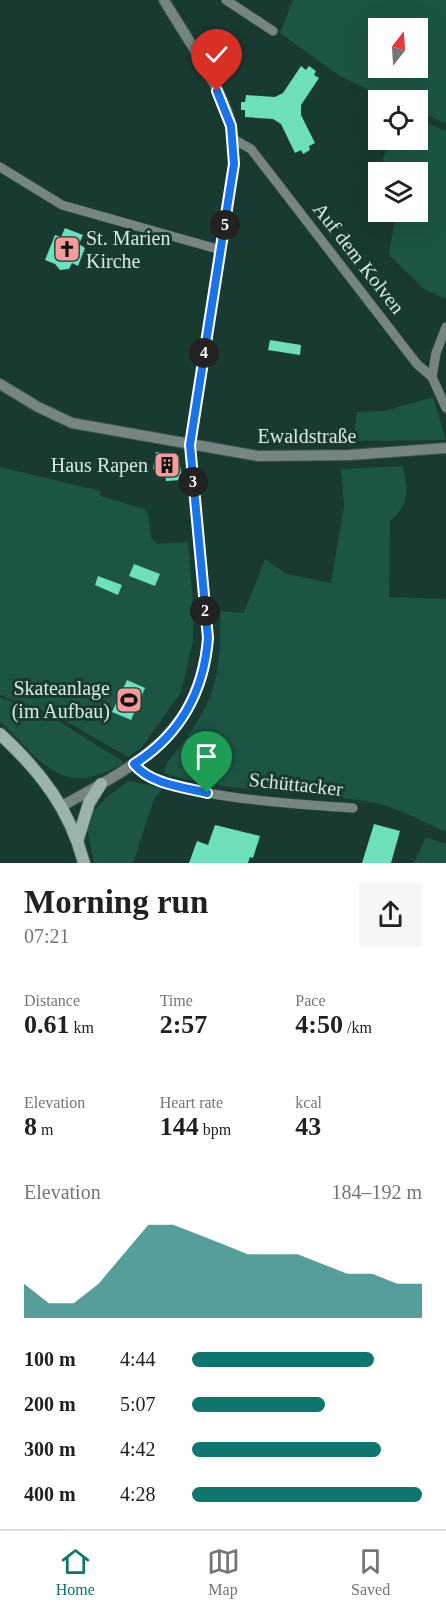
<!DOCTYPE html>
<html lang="en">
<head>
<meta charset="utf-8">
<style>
  :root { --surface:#fff; --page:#f6f6f6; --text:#202124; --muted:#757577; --line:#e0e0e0; --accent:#0f766e }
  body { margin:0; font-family:Georgia,serif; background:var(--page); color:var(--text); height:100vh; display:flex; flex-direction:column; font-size:22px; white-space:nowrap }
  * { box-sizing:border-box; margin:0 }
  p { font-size:20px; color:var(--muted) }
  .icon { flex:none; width:33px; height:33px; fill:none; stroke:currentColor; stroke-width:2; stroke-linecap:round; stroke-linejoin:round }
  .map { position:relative; height:863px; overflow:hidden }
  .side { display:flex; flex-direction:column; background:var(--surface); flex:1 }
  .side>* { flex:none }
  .needle { width:39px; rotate:17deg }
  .fabs { position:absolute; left:368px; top:18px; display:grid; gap:12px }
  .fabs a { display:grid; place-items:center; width:60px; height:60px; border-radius:0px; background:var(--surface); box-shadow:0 6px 24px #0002; font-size:30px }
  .pin { position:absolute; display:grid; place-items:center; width:51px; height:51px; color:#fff; margin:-62px -26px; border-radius:50% 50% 50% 0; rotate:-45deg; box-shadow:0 0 6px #0007 }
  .pin .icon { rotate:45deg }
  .km { position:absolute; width:30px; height:30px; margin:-15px; border-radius:50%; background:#222; color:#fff; font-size:16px; line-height:30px; text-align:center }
  .round { display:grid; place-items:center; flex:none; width:63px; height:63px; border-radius:0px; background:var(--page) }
  .headline { display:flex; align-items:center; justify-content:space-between; height:102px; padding:0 24px }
  h1 { font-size:33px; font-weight:600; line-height:45px }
  .metrics { display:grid; grid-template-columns:repeat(3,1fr); gap:9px; height:102px; padding:6px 24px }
  .metrics div { display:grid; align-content:center }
  .metrics b { font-size:26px; font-weight:600 }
  .metrics small { font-size:16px; font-weight:400 }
  .metrics p { font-size:16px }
  .chart { height:168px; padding:12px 24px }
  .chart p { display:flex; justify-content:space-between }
  .chart svg { width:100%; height:108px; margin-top:6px; fill:var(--accent); opacity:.7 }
  ul { padding:0 24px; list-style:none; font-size:20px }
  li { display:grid; grid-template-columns:96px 72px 1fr; align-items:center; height:45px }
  li i { height:15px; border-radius:8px; background:var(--accent) }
  .tabs { display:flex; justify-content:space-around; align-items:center; height:84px; border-top:2px solid var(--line); background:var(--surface); font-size:16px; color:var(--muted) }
  .tabs a { display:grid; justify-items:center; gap:3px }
  .tabs .selected { color:var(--accent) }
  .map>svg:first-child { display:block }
  .green { fill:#1d5544; fill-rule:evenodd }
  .building { fill:#6edfbb }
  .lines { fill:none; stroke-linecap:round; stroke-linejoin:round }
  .minor-casing { stroke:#37564c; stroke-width:10 }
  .tertiary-casing { stroke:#37564c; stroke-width:12 }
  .secondary-casing { stroke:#37564c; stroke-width:14 }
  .minor { stroke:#76857f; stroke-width:9 }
  .tertiary { stroke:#76857f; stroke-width:10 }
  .secondary { stroke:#9bb3aa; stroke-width:12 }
  .route-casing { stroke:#fff; stroke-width:12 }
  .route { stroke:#1a73e8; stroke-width:8 }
  .labels { text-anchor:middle; stroke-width:6; stroke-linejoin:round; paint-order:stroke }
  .poi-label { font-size:20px; fill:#d7e9e2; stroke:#193a30; text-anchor:end }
  .street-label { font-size:20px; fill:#d7e9e2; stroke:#193a30 }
</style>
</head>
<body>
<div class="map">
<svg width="446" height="863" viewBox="0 0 446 863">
  <rect width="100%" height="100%" fill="#193a30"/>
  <!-- green -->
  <g class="green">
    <path d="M293,0h153v123l-29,-12v-11h-26l-51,-24 -60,-43zM378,28h39v40h-39z"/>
    <path d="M417,119l29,12v168l-22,-10 -35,-34 7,-43h21v-40h-37l8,-32h29z"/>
    <path d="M433,397l13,43 -93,1 4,-29 28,-1z"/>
    <path d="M403,466c5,23 7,38 -13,55l-1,76 57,2v233c-26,-12 -53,-27 -81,-31 -67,-11 -136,-8 -201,-28l2,-9c46,-56 56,-80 54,-153l24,2 21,-54 21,15 45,9 13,-76 -3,-38z"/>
    <path d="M0,467l101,24 -1,5 45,13 3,5 3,24 6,6 31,-2 5,62v37l-12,51 -39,55 -14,10 -71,-41 -57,-21z"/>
    <path d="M0,697l55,22 70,44c-10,4 -20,10 -30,13 -41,13 -69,-31 -95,-55z"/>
    <path d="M129,781l34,7 -9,11 -21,64h-39c-1,-10 -6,-23 -6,-33 1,-23 24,-37 41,-49z"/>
    <path d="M426,837l20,7v19h-32z"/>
  </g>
  <!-- building -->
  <g class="building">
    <path d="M301,66l5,4 3,-4 7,5 -2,4 5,3 -18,27v10l14,28 -6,3 1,4 -7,4 -2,-4 -6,3 -14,-29 -8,-5 -28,-2v-7h-4v-8h4l1,-7 29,2 8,-4z"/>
    <path d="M65,228l18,7 -4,9 6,4 -7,18 -6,-3 -3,6 -9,1 -5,-6 -10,-4 10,-25 6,2z"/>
    <path d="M270,340l31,5 -1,10 -32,-5z"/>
    <path d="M156,452l17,2 6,4 3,22 -16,1 -1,-10 -12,-2z"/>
    <path d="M134,564l26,10 -5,12 -26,-10z"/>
    <path d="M98,576l24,9 -4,10 -23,-10z"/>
    <path d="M127,680l18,8 -14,32 -19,-8z"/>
    <path d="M374,824l26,7 -9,32h-29z"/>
    <path d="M215,825l45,11 -7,22 -3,-1 -2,6h-59l8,-22 11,4z"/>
  </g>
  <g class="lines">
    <!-- minor casing -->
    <g class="minor-casing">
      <g id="minor">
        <path d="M226,0l47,31"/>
        <path d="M233,139l18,10 166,215 15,13 14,31"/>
        <path d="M0,167l62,38 159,45"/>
        <path d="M432,377l4,-24 10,-26"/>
        <path d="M134,764c26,34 174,41 219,44"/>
      </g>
    </g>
    <!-- tertiary casing -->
    <g class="tertiary-casing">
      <g id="tertiary">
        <path d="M0,384l38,23 34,16 186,33 92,-1 96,-7"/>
        <path d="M62,806c76,-42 138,-72 146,-168l-18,-193 44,-281c-1,-19 -1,-37 -8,-55 -15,-38 -41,-73 -62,-109"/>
      </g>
    </g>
    <!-- secondary casing -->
    <g class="secondary-casing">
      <g id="secondary">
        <path d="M0,734c40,37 70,75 84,129"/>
        <path d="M78,839l11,-36 12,-19"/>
      </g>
    </g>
    <!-- minor -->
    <use href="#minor" class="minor"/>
    <!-- tertiary -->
    <use href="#tertiary" class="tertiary"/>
    <!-- secondary -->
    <use href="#secondary" class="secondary"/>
  </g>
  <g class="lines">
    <!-- route casing -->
    <g class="route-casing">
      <path id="route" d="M207,793c-24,-6 -57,-9 -73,-29 46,-29 70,-73 74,-126l-18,-193 44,-281 -3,-38 -14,-35"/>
    </g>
    <!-- route -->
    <use href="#route" class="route"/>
  </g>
  <!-- icons -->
  <defs>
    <g id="church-square" transform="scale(1.35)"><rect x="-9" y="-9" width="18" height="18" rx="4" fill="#f59b9a" stroke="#193a30"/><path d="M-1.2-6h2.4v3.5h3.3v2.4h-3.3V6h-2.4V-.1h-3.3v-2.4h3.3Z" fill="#111"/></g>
    <g id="building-square" transform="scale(1.35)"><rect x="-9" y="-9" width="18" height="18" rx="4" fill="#f59b9a" stroke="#193a30"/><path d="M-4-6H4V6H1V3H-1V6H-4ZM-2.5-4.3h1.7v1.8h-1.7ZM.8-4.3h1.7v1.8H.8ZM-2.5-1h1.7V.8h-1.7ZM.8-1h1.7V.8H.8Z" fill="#111"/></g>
    <g id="stadium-square" transform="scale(1.35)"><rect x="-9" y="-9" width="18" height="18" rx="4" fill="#f59b9a" stroke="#193a30"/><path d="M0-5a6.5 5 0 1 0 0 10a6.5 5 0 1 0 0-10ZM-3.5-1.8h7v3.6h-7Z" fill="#111"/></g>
  </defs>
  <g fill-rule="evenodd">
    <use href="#church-square" x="67" y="249"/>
    <use href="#building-square" x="167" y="465"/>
    <use href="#stadium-square" x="129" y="700"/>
  </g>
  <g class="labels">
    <!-- poi labels -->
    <g class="poi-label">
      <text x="86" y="245" text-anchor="start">St. Marien<tspan x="86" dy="23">Kirche</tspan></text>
      <text x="148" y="472">Haus Rapen</text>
      <text x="110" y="695">Skateanlage<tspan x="110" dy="23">(im Aufbau)</tspan></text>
    </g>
    <!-- street labels -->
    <g class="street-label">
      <text transform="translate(359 258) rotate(52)" y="7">Auf dem Kolven</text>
      <text x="307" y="443">Ewaldstraße</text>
      <text transform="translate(296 784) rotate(6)" y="7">Schüttacker</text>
    </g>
  </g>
</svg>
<div class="fabs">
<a><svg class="needle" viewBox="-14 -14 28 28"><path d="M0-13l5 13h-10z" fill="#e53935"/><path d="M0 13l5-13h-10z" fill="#757577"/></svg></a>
<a><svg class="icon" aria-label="locate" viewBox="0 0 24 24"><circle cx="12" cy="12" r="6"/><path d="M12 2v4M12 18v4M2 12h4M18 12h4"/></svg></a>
<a><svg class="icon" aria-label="layers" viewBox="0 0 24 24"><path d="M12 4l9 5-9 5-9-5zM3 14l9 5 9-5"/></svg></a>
</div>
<div class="pin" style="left:207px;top:793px;background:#1e9e55"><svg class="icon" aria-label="arrive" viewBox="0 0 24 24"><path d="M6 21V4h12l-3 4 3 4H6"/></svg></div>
<div class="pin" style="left:217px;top:91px;background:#d93025"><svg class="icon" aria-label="check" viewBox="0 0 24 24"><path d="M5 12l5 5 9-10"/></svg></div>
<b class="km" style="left:205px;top:611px">2</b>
<b class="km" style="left:193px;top:482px">3</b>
<b class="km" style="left:204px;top:353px">4</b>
<b class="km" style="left:225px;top:225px">5</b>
</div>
<section class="side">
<div class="headline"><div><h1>Morning run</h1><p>07:21</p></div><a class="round"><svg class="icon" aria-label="share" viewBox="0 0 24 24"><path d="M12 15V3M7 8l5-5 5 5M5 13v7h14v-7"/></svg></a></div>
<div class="metrics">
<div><p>Distance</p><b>0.61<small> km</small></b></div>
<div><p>Time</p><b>2:57</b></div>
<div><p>Pace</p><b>4:50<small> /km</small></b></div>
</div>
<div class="metrics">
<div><p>Elevation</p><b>8<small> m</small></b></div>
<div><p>Heart rate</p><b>144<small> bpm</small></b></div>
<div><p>kcal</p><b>43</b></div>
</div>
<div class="chart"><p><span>Elevation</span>184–192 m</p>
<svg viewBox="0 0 160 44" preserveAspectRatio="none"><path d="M0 44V30L10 38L20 38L30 30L40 18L50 6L60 6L70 10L80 14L90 18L100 18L110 18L120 22L130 26L140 26L150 30L160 30V44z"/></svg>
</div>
<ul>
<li><b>100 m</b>4:44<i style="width:79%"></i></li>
<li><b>200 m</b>5:07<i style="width:58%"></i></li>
<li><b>300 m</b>4:42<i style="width:82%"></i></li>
<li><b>400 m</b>4:28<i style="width:100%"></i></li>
</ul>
</section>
<nav class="tabs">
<a class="selected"><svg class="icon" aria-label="home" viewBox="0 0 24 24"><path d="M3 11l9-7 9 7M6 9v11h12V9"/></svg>Home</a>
<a><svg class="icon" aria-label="map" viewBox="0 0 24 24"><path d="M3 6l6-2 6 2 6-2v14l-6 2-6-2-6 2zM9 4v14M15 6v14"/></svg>Map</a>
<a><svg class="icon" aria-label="saved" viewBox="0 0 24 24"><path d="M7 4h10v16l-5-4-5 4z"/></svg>Saved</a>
</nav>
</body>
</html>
